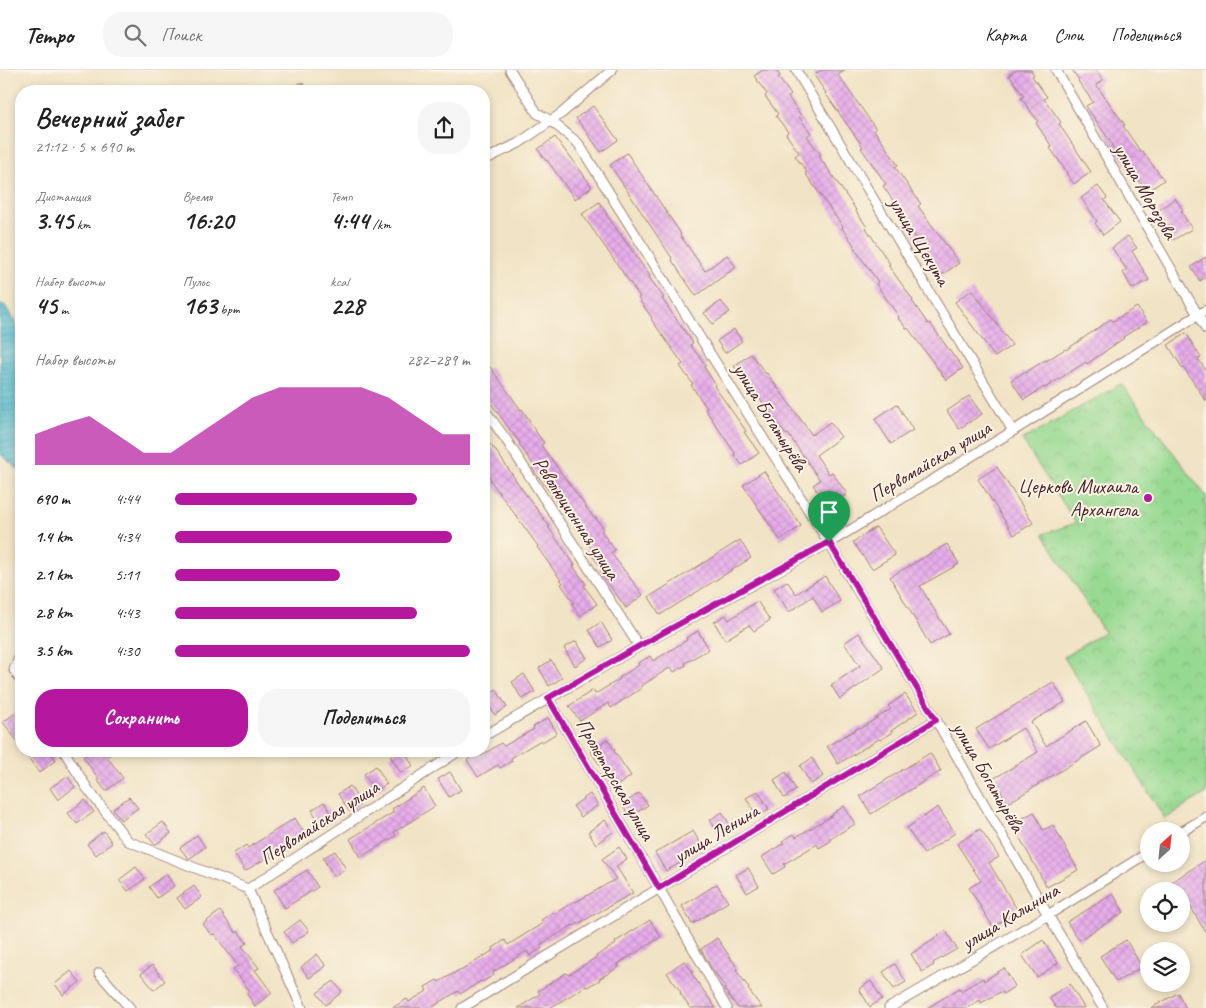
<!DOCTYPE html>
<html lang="ru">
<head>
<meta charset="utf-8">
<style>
  :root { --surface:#fff; --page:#f6f6f6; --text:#222; --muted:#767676; --line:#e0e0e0; --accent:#b5179e }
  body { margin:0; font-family:Caveat,sans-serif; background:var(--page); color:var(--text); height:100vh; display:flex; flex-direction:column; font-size:19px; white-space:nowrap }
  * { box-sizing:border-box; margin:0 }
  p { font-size:16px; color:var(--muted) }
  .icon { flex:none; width:28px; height:28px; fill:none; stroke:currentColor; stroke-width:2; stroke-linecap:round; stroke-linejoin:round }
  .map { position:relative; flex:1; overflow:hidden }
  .panel { position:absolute; left:15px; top:15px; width:475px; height:672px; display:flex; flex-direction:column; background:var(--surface); border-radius:20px; box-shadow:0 2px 8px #0003 }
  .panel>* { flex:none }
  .needle { width:32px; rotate:27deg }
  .buttons { position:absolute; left:1140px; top:752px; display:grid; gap:10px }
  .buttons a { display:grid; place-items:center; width:50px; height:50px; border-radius:50%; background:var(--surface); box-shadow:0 2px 8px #0003; font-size:25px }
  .pin { position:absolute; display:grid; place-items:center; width:42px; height:42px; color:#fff; margin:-51px -21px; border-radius:50% 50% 50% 0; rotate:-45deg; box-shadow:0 0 5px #0007 }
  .pin .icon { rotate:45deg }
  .round { display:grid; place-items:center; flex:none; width:52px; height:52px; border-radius:20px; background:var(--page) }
  .headline { display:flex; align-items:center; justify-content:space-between; height:85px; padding:0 20px }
  h1 { font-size:28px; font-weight:700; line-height:38px }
  .metrics { display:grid; grid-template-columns:repeat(3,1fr); gap:8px; height:85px; padding:5px 20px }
  .metrics div { display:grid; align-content:center }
  .metrics b { font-size:25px; font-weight:700 }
  .metrics small { font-size:14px; font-weight:400 }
  .metrics p { font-size:14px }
  .chart { height:140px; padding:10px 20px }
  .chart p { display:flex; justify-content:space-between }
  .chart svg { width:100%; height:90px; margin-top:5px; fill:var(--accent); opacity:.7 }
  .cta { display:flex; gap:10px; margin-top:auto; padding:10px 20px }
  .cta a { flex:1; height:58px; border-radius:20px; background:var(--accent); color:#fff; font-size:20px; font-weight:700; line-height:58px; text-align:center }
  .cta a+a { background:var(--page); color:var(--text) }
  ul { padding:0 20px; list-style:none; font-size:16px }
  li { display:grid; grid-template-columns:80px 60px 1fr; align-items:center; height:38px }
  li i { height:12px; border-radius:6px; background:var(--accent) }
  header { display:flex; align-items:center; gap:30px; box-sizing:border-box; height:70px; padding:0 25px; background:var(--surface); border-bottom:1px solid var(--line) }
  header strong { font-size:24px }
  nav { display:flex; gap:28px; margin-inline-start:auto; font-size:18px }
  .search { width:350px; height:45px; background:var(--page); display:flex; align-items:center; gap:12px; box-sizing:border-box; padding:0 18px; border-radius:20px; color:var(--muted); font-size:19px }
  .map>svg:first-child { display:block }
  .park { fill:url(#park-crowns); stroke:#707c5e }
  .water { fill:url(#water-rules); stroke:#4d6c7c }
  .building { fill:url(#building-cross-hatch) }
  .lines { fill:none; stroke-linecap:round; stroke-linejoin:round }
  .lane-casing { stroke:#9e8178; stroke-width:7 }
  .street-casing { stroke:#9e8178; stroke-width:11 }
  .lane { stroke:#fff; stroke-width:4.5 }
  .street { stroke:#fff; stroke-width:9 }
  .route-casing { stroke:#fff; stroke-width:10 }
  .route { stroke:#b5179e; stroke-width:6 }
  .poi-dot { fill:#b5179e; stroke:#fcf5e5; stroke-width:2 }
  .labels { text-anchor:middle; stroke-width:4; stroke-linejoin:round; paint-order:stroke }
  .street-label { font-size:20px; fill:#4a1f2b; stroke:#fcf5e5 }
  .poi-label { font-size:20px; fill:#4a1f2b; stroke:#fcf5e5; text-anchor:end }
</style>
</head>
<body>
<header>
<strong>Tempo</strong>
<div class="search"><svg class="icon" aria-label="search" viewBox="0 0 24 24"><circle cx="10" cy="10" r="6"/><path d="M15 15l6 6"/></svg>Поиск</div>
<nav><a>Карта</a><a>Слои</a><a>Поделиться</a></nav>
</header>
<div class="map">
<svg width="1206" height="938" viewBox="0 0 1206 938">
  <defs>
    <pattern id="park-crowns" width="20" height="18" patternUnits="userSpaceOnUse" patternTransform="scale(1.25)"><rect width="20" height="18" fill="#96d991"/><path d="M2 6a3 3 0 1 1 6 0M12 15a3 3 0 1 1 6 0" fill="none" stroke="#83ba7d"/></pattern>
    <pattern id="water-rules" width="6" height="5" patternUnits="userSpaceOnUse" patternTransform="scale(1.25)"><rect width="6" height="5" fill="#50b9ce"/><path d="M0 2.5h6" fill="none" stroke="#4496a7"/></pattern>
    <pattern id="building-cross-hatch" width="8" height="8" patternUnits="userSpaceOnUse" patternTransform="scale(1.25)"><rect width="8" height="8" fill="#e6adea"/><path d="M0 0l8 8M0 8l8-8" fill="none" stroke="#c794c9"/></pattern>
  </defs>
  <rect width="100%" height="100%" fill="#fcf5e5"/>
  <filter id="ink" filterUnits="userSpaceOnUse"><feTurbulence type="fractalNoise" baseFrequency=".02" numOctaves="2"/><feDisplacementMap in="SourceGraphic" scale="10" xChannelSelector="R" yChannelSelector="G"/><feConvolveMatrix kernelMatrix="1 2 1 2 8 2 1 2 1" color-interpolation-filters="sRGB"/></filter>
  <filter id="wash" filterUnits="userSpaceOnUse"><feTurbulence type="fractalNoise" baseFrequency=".0096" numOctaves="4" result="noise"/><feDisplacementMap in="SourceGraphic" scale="20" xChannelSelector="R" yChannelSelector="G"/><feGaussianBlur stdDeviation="1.12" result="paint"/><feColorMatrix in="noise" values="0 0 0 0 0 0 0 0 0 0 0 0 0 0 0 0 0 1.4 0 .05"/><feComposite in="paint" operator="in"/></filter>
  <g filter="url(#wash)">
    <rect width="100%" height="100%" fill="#f1e3c5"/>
    <!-- park -->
    <path class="park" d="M1121,314l85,112v297l-41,26 -101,-162 40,-25 -61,-98 33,-11 -54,-83z"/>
    <!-- water -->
    <path class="water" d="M0,235h5l16,28v136h-3l-18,-15z"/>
    <g id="blocks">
      <!-- building -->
      <g class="building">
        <path d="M763,0h13l4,6 -2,1 13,18 -3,2 13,18 -2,2 12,16 -4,3 14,19 -2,1 37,54h-1l12,17 -1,1 24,36 -2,1 25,35 -1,1 16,23 2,-1 24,34h1l8,11 -17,12 -38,-52 -1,1 -9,-11 1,-1 -23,-33 2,-2 -25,-36 1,-1 -12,-17 1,-1 -38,-54 2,-1 -12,-16 4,-3 -13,-19 2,-2 -12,-16 2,-2 -13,-18 2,-2 -13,-18z"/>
        <path d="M821,0h24l-7,5 38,54 -2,1 24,35 -3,2 26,37 -3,2 41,57 -17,12 -35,-50 2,-1 -26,-38 3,-2 -25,-36 2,-1 -38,-54h1l-12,-18z"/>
        <path d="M1017,0h14l3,5 -2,1 15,21 -3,2 17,23 -2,2 32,48 -17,12 -8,-11 1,-1 -17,-24 2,-1 -16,-24 2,-2 -17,-23 3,-2 -15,-21z"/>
        <path d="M1072,0h24l7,10 -7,5 29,40 -2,1 18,26 1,-1 22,29 -17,12 -27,-36h-1l-8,-11 1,-1 -26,-38 7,-4 -15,-21 1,-1z"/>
        <path d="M593,36l25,34 -17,12 -25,-34z"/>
        <path d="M555,67l14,19h1l22,31 -17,12 -28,-39 -1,1 -8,-12z"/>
        <path d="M627,83l54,81 -1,1 25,36 22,-16 9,12 -40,29 -25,-37 1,-1 -62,-93z"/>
        <path d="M1098,116l9,12 -3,2 16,22 -17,13 -8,-12 2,-2 -16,-23z"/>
        <path d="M1175,128l8,12 -2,1 11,18 -19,11 -7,-12 3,-1 -11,-16z"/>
        <path d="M599,132l8,12h-1l44,62 -1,1 15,21 -2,1 31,44 -3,2 16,20 -2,2 12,18 -2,1 32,45 -2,1 15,21 -17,12 -8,-11 1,-1 -30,-44 2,-1 -16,-23 2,-1 -13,-18 3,-2 -32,-45 1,-1 -14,-20 2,-1 -58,-83z"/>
        <path d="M1128,166l9,12 -5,3 17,29 -17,9 -9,-17 4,-2 -15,-22z"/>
        <path d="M1206,187v20l-6,4 -9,-14z"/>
        <path d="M972,220l40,55 -17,12 -40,-55z"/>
        <path d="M721,231l9,11 -17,12 -9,-11z"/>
        <path d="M1137,237l10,15 -24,15 1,1 -37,26 -1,-2 -41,26 -1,-1 -20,13 -13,-20 13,-8 1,1 20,-13 1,1 19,-12 1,1 45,-31 2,2z"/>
        <path d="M734,259l8,12 -17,12 -8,-12z"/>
        <path d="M1186,263l15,25 -3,1 8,12v30l-22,-33 -1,1 -15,-24z"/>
        <path d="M751,284l15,20 1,-1 45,62 18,-13 11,15 -25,18 13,19 3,-2 15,22 -18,13 -16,-22 7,-5 -32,-46 -2,1 -42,-59 -2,1 -8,-11z"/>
        <path d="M490,297l31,43 1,-1 8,12 -1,1 15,21 -3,2 53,73h2l8,11 -3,2 14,19 -4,3 32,42 -17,13 -26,-36 3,-2 -14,-19 3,-2 -58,-78 -2,-3 2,-2 -15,-22 1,-1 -36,-49v-22z"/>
        <path d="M969,326l13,18 -23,15 -12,-18z"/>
        <path d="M897,334l16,26 -22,14 -16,-25z"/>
        <path d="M484,366l9,12h1l30,44 26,35h-2l27,38 -2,1 13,18 -2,2 13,18 -17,12 -8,-12 2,-1 -13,-19 2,-1 -26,-36 1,-1 -48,-66 1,-1 -7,-9z"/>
        <path d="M997,397l36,56 -19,12 -36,-56z"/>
        <path d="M764,401l37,55 -21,14 -37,-55z"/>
        <path d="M876,457l19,28 -23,14 -19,-27z"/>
        <path d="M740,470l11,18 -91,57 -11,-18z"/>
        <path d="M947,474l12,20 -39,22 29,48 -19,11 -40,-68z"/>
        <path d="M825,506l15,25 -18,11 -9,-16 -24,16 -15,-23 13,-8 9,13z"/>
        <path d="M757,531l13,19 -16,11 -5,-6 -24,15 -11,-18 12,-7 3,5z"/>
        <path d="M601,552l11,18 -12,7 -11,-17z"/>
        <path d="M698,561l11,18 -24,14 1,2 -12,7 -3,-5 -30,19 1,2 -31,20 -3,-5 -28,18 -11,-15 24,-16 2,4 25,-15 -1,-1 20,-13 -1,-2 12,-7 3,5 34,-21 -1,-2z"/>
        <path d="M859,563l25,35 -44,31 -9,-14 29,-19 -16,-23z"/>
        <path d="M576,571l11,17 -12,8 -11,-18z"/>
        <path d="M551,590l11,18 -13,8 -10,-18z"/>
        <path d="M524,604l11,18 -13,7 -10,-17z"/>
        <path d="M1053,612l12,20 -34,20 15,24 40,-25 15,25 -93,57 -15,-24 45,-27 -15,-24 -34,21 -13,-20z"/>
        <path d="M496,619l11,18 -12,8 -11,-18z"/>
        <path d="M905,624l13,18 -27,19 1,2 -12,7 -1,-1 -41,25 -11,-18 33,-19 1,1 30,-19 -3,-3z"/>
        <path d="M21,639v37l-18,-24z"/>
        <path d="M548,648l9,15 -15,9 -1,-2 -30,18 1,3 -12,7 -2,-3 -20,12 -11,-17 12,-8 2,4 20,-13 3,3 30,-17 -1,-2z"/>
        <path d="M607,669l8,11 -1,1 17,25 -17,12 -8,-12 1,-1 -17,-24z"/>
        <path d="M24,681h25l7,9 -17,13z"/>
        <path d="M90,681h24l-7,6 16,21 -17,13 -9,-11 2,-1 -16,-22z"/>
        <path d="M397,681h7l9,15 -12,7 -11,-17z"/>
        <path d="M930,683l11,18 -70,43 -11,-18z"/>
        <path d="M812,688l11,18 -12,8 -11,-18z"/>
        <path d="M376,696l11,18 -12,7 -11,-17z"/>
        <path d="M450,702l11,18 -12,7 -11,-18z"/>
        <path d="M786,702l10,18 -12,8 -10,-18z"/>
        <path d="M67,706l8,11 -17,13 -8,-12z"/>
        <path d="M350,716l11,18 -12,7 -11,-17z"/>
        <path d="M424,718l11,18 -41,26 2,4 -35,21 -11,-18 44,-27 -2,-3z"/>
        <path d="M758,721l11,18 -12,7 -11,-18z"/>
        <path d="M639,723l9,12 -18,12 -8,-12z"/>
        <path d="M590,724l8,11 -17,12 -8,-11z"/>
        <path d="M129,727l9,11 -17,12 -8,-11z"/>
        <path d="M85,730l9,12 -17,12 -9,-11z"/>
        <path d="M324,732l11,18 -13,7 -10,-17z"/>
        <path d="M844,736l11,18 -25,15 1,2 -12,7 -2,-4 -33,20 1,3 -12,7 -11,-17 22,-14 -2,-2 12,-7 2,3 37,-22 -1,-1z"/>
        <path d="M938,737l17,26 -31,21 -17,-26z"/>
        <path d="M722,742l11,18 -12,7 -11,-17z"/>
        <path d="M1034,742l9,18 10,-5 25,45 -31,17 -35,-63z"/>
        <path d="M295,748l11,18 -23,14v1l-12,7 -1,-2 -25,15 -11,-18 12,-8 2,3z"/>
        <path d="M605,750l8,12 -17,12 -8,-12z"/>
        <path d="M163,752l8,11 -16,12 -9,-11z"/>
        <path d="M980,759l19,28 -10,6 29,48 -25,16 -24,-39 12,-7 -24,-37z"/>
        <path d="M104,761l8,12 -16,12 -9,-11z"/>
        <path d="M693,761l11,18 -38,22 -11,-18z"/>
        <path d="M197,765l8,12 -16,12 -9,-11z"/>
        <path d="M619,777l8,12 -11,7 17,27 -59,33 -1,-1 -33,20 2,3 -12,8 -3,-5 -34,21 1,3 -12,7 -1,-1 -21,13 -2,-3 -27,17h-39l15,-9 2,3 18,-11 -2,-4 12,-7 2,2 22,-13 1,1 32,-20 -1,-2 12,-8 3,5 35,-22 -2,-3 12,-8 1,2 21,-13 1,1 40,-23 -14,-20z"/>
        <path d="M335,781l11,18 -12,7 -11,-18z"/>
        <path d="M1206,790v73l-25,-42h-10l-4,-6z"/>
        <path d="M136,797l9,12 -17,12 -9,-11z"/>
        <path d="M748,798l11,18 -12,7 -11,-18z"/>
        <path d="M307,800l11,17 -33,21 -11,-18z"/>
        <path d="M166,804l8,12 -17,12 -8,-11z"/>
        <path d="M717,814l11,18 -36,22 -10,-18z"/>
        <path d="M194,816l8,11 -17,12 -8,-11z"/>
        <path d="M1113,824l11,18 -45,28 -12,-18z"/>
        <path d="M220,841l16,22 2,-2 9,12 -5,3 17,22 -4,2 17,23 -17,13 -8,-12 3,-3 -17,-22 5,-3 -24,-32 -3,1 -8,-11z"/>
        <path d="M300,850l9,11 -17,12 -8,-11z"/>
        <path d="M650,850l11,17 -43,27 1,3 -20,12 1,1 -13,7 -1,-1 -36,22h-32l22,-14 -2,-3 28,-18 2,2 29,-18 -1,-1 20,-12 -1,-2z"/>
        <path d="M946,861l11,18 -24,14 1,2 -12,7 -11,-18 24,-15 -1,-1z"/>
        <path d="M717,868l21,31 -2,1 13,18 -1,1 14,19h-24l-14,-19 2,-1 -14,-19 -11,-20z"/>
        <path d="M1043,870l15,23 -21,14 -15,-22z"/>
        <path d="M1126,870l16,27 -26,15 -16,-26z"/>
        <path d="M317,884l9,12 -17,12 -8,-11z"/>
        <path d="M684,891l9,11 -2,1 25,35h-26l-10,-15 1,-1 -14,-19z"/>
        <path d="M895,894l11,18 -12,7 -11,-17z"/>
        <path d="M152,895l13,16 -11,9 -13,-16z"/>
        <path d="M1004,898l11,18 -12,8 -1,-3 -21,12 -1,-3 -13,8h-40l33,-20 1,3 22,-13 1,3z"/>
        <path d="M71,901l9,11 -17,13 -8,-11z"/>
        <path d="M334,911l8,11 -16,13 -9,-12z"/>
        <path d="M871,911l11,18 -12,8 -11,-18z"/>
        <path d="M1070,914l14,24h-28l-7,-11z"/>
        <path d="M1178,923l8,15h-35z"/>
      </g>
    </g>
  </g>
  <g filter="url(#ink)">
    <use href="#blocks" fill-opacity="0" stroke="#9e8178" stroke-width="1"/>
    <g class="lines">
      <!-- lane casing -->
      <g class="lane-casing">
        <path id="lane" d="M301,16l4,5"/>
      </g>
      <!-- street casing -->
      <g class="street-casing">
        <g id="street">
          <path d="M510,0l27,43 14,8 27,22 251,400 107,177 112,195 55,93"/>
          <path d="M796,0l217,361"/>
          <path d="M1056,0l150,259"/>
          <path d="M484,90l35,-17 43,-30 50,-43"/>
          <path d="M484,339l23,32 132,205"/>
          <path d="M21,583l-7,17 7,11"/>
          <path d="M548,628l111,190 68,120"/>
          <path d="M484,666l155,-90 190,-103 184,-112 193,-121"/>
          <path d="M64,681l23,37 41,53 120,48 54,119"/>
          <path d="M1181,762l25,-15"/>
          <path d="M248,819l211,-138"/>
          <path d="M99,903l31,35"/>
          <path d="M462,938l474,-288"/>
          <path d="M889,938l159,-93 101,-63"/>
        </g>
      </g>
      <!-- lane -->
      <use href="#lane" class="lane"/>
      <!-- street -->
      <use href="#street" class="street"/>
    </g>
  </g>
  <g class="lines" filter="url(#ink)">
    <!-- route casing -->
    <g class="route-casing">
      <path id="route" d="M829,472l107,178 -277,168 -111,-190 91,-52z"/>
    </g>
    <!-- route -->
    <use href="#route" class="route"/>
  </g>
  <!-- markers -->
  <circle class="poi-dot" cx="1148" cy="428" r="5"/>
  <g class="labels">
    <!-- street labels -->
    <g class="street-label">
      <text transform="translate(1146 121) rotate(60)" y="7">улица Морозова</text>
      <text transform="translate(920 171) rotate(59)" y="7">улица Щекута</text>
      <text transform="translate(771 347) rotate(58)" y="7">улица Богатырёва</text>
      <text transform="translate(930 391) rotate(-31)" y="7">Первомайская улица</text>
      <text transform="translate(577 448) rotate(57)" y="7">Революционная улица</text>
      <text transform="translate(989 707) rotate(60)" y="7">улица Богатырёва</text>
      <text transform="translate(616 709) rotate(60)" y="7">Пролетарская улица</text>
      <text transform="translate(319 752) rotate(-33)" y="7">Первомайская улица</text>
      <text transform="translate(716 763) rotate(-31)" y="7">улица Ленина</text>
      <text transform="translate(1010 846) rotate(-31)" y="7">улица Калинина</text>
    </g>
    <!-- poi labels -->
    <g class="poi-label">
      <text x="1138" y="423">Церковь Михаила<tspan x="1138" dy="23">Архангела</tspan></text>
    </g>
  </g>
</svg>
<div class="buttons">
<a><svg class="needle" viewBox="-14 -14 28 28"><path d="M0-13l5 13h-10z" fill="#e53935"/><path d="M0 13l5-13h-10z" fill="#767676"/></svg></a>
<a><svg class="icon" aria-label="locate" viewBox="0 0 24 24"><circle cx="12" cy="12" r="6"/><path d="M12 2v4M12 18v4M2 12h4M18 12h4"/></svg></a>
<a><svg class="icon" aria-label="layers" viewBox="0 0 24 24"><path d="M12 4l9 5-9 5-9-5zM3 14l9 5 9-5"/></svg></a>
</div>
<div class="pin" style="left:829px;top:472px;background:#1e9e55"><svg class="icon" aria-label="arrive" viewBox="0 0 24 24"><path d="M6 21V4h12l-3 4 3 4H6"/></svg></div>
<section class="panel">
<div class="headline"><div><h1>Вечерний забег</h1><p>21:12 · 5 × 690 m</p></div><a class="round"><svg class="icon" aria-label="share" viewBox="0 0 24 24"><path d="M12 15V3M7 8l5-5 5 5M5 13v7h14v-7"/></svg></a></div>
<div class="metrics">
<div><p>Дистанция</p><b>3.45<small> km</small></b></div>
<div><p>Время</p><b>16:20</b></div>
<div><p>Темп</p><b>4:44<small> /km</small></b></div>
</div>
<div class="metrics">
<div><p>Набор высоты</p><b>45<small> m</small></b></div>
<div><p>Пульс</p><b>163<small> bpm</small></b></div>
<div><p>kcal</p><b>228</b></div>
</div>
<div class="chart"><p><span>Набор высоты</span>282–289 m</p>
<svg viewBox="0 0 160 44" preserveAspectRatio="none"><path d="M0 44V29L10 24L20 20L30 29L40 38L50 38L60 29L70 20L80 11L90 6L100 6L110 6L120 6L130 11L140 20L150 29L160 29V44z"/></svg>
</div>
<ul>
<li><b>690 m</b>4:44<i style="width:82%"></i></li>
<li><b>1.4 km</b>4:34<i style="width:94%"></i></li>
<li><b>2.1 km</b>5:11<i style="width:56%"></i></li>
<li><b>2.8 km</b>4:43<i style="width:82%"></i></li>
<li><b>3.5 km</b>4:30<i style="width:100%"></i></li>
</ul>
<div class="cta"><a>Сохранить</a><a>Поделиться</a></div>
</section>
</div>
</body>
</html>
